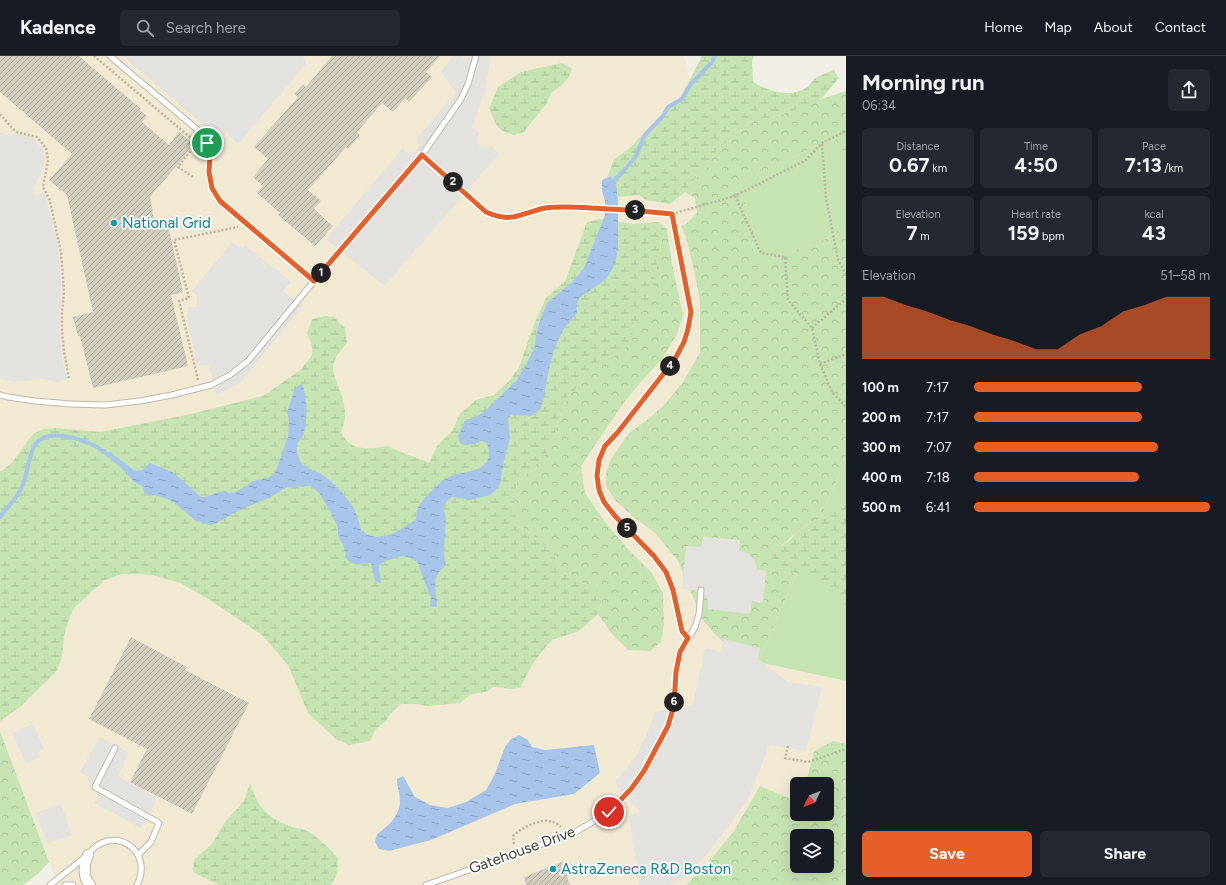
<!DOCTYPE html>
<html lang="en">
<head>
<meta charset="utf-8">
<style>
  :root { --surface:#171b24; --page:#242831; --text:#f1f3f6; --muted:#9ea1a6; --line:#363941; --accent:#e75f28 }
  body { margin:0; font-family:Figtree,sans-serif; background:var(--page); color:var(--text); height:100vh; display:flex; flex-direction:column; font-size:15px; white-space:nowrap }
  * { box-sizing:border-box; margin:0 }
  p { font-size:13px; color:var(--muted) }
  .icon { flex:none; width:22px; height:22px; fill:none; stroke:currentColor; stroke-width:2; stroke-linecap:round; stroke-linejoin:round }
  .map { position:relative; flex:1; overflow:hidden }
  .drawer { display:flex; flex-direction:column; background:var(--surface); width:380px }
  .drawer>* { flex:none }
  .needle { width:26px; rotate:227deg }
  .buttons { position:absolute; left:790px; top:721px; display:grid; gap:8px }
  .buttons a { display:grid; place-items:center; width:44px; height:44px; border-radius:6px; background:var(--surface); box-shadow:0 4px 16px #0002; font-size:20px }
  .pin { position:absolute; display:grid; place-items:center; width:34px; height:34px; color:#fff; margin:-17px; border:2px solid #fff; border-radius:50%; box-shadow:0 1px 4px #0007 }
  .km { position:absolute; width:20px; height:20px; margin:-10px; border-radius:50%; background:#222; color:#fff; font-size:11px; line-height:20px; text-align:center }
  .round { display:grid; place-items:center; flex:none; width:42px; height:42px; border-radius:6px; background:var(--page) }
  .headline { display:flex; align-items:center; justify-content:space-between; height:68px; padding:0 16px }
  h1 { font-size:22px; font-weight:700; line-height:30px }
  .stats { display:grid; grid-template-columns:repeat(3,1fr); gap:6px; height:68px; padding:4px 16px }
  .stats div { display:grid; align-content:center; border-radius:6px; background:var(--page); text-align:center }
  .stats b { font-size:20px; font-weight:700 }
  .stats small { font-size:11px; font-weight:400 }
  .stats p { font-size:11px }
  .chart { height:112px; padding:8px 16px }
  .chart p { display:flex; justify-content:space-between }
  .chart svg { width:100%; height:72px; margin-top:4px; fill:var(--accent); opacity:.7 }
  .action { display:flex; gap:8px; margin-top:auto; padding:8px 16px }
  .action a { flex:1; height:46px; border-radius:6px; background:var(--accent); color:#fff; font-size:16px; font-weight:700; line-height:46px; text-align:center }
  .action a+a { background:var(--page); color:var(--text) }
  ul { padding:0 16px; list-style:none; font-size:13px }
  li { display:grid; grid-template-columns:64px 48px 1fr; align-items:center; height:30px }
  li i { height:10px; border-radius:5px; background:var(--accent) }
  header { display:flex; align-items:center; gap:24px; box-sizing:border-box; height:56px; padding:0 20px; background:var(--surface); border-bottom:1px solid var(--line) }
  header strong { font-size:19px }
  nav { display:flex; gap:22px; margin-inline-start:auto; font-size:14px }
  .search { width:280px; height:36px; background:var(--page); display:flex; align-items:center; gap:10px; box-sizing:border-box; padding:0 14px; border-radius:6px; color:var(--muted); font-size:15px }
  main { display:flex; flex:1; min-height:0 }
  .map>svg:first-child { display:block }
  .commercial { fill:#f2e9d3 }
  .green { fill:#c6e3b2 }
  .forest { fill:url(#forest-crowns); fill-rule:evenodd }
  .wetland { fill:url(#wetland-marsh) }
  .parking { fill:#e3e2de }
  .water { fill:url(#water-ripples) }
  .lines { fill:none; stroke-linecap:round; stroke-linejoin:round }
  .stream { stroke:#a7c5ea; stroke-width:4 }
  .building { fill:url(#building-hatch) }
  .service-casing { stroke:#bcb8aa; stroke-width:7 }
  .minor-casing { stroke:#bcb8aa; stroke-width:12 }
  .path { stroke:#bdb69c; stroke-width:2.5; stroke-dasharray:2 2; stroke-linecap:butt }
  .service { stroke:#fff; stroke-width:5 }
  .minor { stroke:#fff; stroke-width:10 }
  .route-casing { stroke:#fff; stroke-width:8 }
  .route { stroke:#e75f28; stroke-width:5 }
  .culture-dot { fill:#0f9aa8; stroke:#fff; stroke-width:1.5 }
  .labels { text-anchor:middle; stroke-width:3.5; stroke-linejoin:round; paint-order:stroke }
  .culture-label { font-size:15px; fill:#0d838f; stroke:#fff; text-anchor:start }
  .street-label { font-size:15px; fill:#444036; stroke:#fff }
</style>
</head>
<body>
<header>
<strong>Kadence</strong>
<div class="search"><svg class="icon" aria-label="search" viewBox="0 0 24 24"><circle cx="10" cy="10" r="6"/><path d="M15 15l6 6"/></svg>Search here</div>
<nav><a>Home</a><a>Map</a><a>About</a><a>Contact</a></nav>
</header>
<main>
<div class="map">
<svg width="846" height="829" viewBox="0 0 846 829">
  <defs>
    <pattern id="forest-crowns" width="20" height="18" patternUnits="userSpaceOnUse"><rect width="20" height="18" fill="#c6e3b2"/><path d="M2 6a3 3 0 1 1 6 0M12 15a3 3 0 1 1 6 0" fill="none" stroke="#abc49a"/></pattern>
    <pattern id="wetland-marsh" width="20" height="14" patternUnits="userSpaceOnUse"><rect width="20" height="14" fill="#c6e3b2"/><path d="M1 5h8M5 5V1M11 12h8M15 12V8" fill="none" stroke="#abc49a"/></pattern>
    <pattern id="water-ripples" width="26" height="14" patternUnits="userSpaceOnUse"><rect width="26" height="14" fill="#a7c5ea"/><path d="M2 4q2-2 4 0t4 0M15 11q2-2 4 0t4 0" fill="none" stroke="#8aa1be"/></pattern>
    <pattern id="building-hatch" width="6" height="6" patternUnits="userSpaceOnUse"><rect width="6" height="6" fill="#d2cdbd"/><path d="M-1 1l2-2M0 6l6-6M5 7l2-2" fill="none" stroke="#aca89a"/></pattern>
  </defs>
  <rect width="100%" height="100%" fill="#f2f0e6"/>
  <!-- commercial -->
  <path class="commercial" d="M0,0h684l18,81 144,-46v368l-87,203 87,19v63l-13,-3 -19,10 -6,24 -4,9h-7v13l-2,4 -48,9 -13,21 -14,19 -34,35h-628l-58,-154z"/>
  <!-- green -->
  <g class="green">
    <path d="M833,82l13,17v68c-13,15 -28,19 -47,26 -12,4 -22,11 -33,19l-10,-8 -3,-12 2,-10 -3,-14 -9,-27 -3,-14z"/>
    <path d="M846,403v222l-88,-19z"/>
  </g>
  <!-- forest -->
  <g class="forest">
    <path d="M846,35v64l-13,-17 -93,45 3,14 9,27 3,14 -2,10 3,12 10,7c11,-7 21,-14 33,-18 19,-7 33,-10 47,-26v249l-3,-6 -23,53c-17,4 -31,21 -45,32l2,20 19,3 -38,88 -23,-9 -22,-21 -11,-13 -24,-58 -23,-28 -20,-15 -19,-17 -10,-15v-13l5,-14 18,-26 22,-16 14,-13 18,-22 17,-29v-53l-7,-35 -7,-28 -5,-11 6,-3 10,-10 -2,-15 -10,-6 5,-8 17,-17 8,-15 34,-30 32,-7 23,-10z"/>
    <path d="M667,173l5,35 11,52 -6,18 -15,25 -23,25 -19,24 -39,58 4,27 20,29 22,26 24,24 12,21 1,31 -3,18 -11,9 -22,-1 -16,-16 -14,-20 3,-10 -13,-19 -13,-5 -13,-9 -16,-31 -10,-2 -12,-9 -11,-17 4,-30 12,-9 24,-29 4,-21 11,-27 9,-8 7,-12 8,-8 15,-7 31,-40 13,-27 11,-55z"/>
    <path d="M0,675l49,131 -11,12 -15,11h-23z"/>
    <path d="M833,685l13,3v141h-160l18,-17 30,-37 26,-45 35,15 2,-4v17h30v-30h-23l4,-9 6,-24zM797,780h30v30h-30z"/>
  </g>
  <!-- wetland -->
  <g class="wetland">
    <path d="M702,0h52l-2,6 1,20c15,9 38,16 53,6 4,-2 5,-6 8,-9 6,-4 14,-6 20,-10l1,4 4,5 -18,21 -40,16 -32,7 -34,30 -8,15 -17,17 -5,8 -15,12 -24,-4 -7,-5 -21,2 -1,-9 -6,-12 -4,2 7,-19 15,-10 35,-37 15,-12z"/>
    <path d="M562,7l10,6 -3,8 -7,8 -11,8 -4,10 -24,30 -10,2 -12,-5 -4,-4 -8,-17 9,-22 23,-15z"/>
    <path d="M600,163l34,5 24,-2 9,7 -5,10 -11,55 -26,56 -18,11 -15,7 -8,8 -7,12 -9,8 -11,27 -4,21 -24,29 -12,9 -4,30 11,17 12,9 10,2 16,31 13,9 13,5 11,7 2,12 -3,10 -19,17 -27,9 -9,10 -11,15 -11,21 3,1 -13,2 -17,-2 -8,5 -15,2 -11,9 -32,3 -13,-2h-14l-10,9 -5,8 -10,8 -6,12 -21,4 -13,-6 -28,-26 -20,-48 -26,-30 -54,-36 -28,-16 -27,-8 -18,-1h-13l-17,6 -30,27 -5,9 -6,20 -2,22 -6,14 -35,34 -21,15v-249l12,-9 21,-29 11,-5 11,-1 45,4 82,-16 81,-20 39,-27c2,-5 5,-7 8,-11 6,-7 0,-17 -3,-24l5,-15 13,-3 9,1 11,11 2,15c-26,28 -9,32 -3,62 0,4 2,8 1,12 0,5 -3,10 -4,15 2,4 5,8 8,11 11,8 28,5 40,3 12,8 27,10 40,17l8,-17 15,-15 8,-17 16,-14 18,-5 16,-15 9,-13 16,-45 11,-24 19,-17 22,-59z"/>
    <path d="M846,445v105c-4,-7 -18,-23 -26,-27 -12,-5 -30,-6 -43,-8l-7,-10 5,-10 15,-11 7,-8 16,-11 7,-2 13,-11z"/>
    <path d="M250,727c7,22 15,33 37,42 6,3 12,3 18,5 13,7 23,17 33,28l-1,16 -6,11h-112l-26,-13 1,-12 18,-16 13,-22 19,-21z"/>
  </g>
  <!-- parking -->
  <g class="parking">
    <path d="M123,0h180l3,8 -68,80 -19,-16 -5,6z"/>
    <path d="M454,0h8l4,5 2,-5h22l-1,11 -4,23 -13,37 7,6 -2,9 3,4 13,1 6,7 -114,131h-2l-57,-46 77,-91 4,5 6,1 6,-7 -2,-9 39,-45 -15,-22z"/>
    <path d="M0,76l7,3 10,-2 9,2 9,5 8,10 1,10 -2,11 -10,17 3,7 9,-3 13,48 4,36 -1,53 1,20 2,15 4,15 -9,3 -17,-3 -26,3 -15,-3z"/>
    <path d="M232,186l10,7 3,-4 46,37 -8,9 19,16 -62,76 -24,12 -7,-29 -5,-1 -7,1 -10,-50 1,-9h8l1,-11 -5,-5z"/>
    <path d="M703,481l37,3 -1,11 10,3 6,7 2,9h9l-3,33 -11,-2 -2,13 -42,-5 -1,-12 -14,-7 -11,-1 4,-43 15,1z"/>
    <path d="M724,583l36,9 -2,11 30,23 34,5 -16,64 -37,-6 -11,30 -11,25 -16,23 -28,36 -16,15 -17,11h-30l-11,-69 11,-4 -23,-26 -1,-5 20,-25 10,-20 9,-24 28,-3 10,-5 12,-56 15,4z"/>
    <path d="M33,668l11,25 -6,3 2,5 -14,6 -14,-30z"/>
    <path d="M100,681l29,16 -11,23 39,23 -16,29 -47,-25 5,-8 -9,-8 -2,-10 -8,-5z"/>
    <path d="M61,748l11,31 -25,9 -11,-31z"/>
  </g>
  <!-- water -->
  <g class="water">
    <path d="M611,120l6,12 1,15v46l-2,10 -3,9 -8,12 -26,18 -2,7v8l-14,17 -10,23 -5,20 -4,25 -4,12 -9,6 -20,-1 -3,4 2,19 -6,23 -4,23 -4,6 -6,5 -20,5 -18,-3 -6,5 -3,6 3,10 -2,32 1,16c-16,15 -8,21 -8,41l-7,-1 1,-10 -5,-10 -8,-23 -7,-5 -8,-2 -18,5 -6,4v5l2,13 -6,-2 -4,-18c-11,1 -18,4 -26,-6l1,-6 -8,-15v-8l-8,-17 -10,-17 -9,-8 -24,1 -18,11 -30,12 -22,13 -7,2 -14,-4 -24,-20 -17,-6 -5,1 -5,-3 -3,-7 -8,-4 -12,-13 -15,-13 3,-4 25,19 7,-1 8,-7 24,10 27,24h5l13,-5 6,-1 4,2h4l15,-8 5,-4 15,-3 7,-5 13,-37 1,-16 -2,-8 8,-24 7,-4c6,14 6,38 1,52 -2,3 -2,2 -4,5 -4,6 -2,13 1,20 4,7 14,9 21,13 10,6 26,23 32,33 4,7 6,15 8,23 3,2 8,6 11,6 16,4 32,-8 44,-17 1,-3 0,-6 1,-9 2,-8 24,-30 32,-33 17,-8 48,-3 38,-34l-5,-2c-8,3 -15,6 -22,2l-2,-7 8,-17h6l12,-7 32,-31 10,-16 8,-17 5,-25 8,-20 24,-20 13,-15 21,-53v-14l-3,-10v-11z"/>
    <path d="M519,679l9,5 4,7 13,3 49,-5 6,28 -26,21 -59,10 -84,36 -42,11 -10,-2 -4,-7 2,-8c11,-7 23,-19 23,-33 0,-8 -3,-14 -3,-22l6,-3 12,21 15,8 18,3 18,-6 20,-12 8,-14 11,-29 6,-8z"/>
  </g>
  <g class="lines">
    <!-- stream -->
    <g class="stream">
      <path d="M613,130l2,-6 20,-22 10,-23 18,-19 5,-9 14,-8 9,-15 21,-22 3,-6"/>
      <path d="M0,461c7,-10 17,-18 22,-30 5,-12 6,-26 11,-38 9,-22 41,-12 58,-5 7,3 14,9 21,13"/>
    </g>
  </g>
  <!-- building -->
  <g class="building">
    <path d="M0,0h79l62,53 -1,1 7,6 -5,6 27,23 10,-13 14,11 -9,14 -34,40 5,27 12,-3 16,71 -12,3 17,71 -95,22 -13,-52h-2l-5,-19 20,-5 -26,-117 -18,-15 23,-26 -72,-62z"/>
    <path d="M332,0h108l-14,16 6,5 -23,25 -4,-4 -12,14 -11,-9 -25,29 3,3 -12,14 -2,-2 -38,43 13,11 -7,8 19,17 -18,20 -37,-31 2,-2 -23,-20 6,-7 -10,-9 15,-18 -14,-12 44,-50 -4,-3 9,-10 3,3z"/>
    <path d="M131,581l56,30 -2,3 64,33 -57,111 -62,-32 17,-33 -58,-30z"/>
    <path d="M562,806l8,23h-44l-2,-8z"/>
  </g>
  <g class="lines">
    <!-- service casing -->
    <g class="service-casing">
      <g id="service">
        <path d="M110,0l89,75 8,12 3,12 -1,17 3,16 8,13 94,80"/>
        <path d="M422,99l64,57"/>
        <path d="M0,339l8,2 27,4 36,3 34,1 35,-4 32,-6 39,-10 19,-10 18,-14 66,-80 108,-126 39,-56 7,-15 8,-28"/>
        <path d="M115,692l-20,39 64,36 -8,19 -13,13"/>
        <path d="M50,829l38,-30c22,-32 67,-7 49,30"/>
        <path d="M65,829h8"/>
        <path d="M426,829l148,-52 35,-21 22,-23 14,-18 23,-45 6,-21 2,-33 5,-20 14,-25 4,-13 2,-24"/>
      </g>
    </g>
    <!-- minor casing -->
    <g class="minor-casing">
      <path id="minor" d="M88,799c-4,10 -6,21 2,30"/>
    </g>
    <!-- path -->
    <g class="path">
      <path d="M94,0l98,83 4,5 -18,23 15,10"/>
      <path d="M0,58l13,15 4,3 20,5 9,11 2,12 -5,27 7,14 11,51 3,39 -2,23v18l2,19 5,28"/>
      <path d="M822,88l4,54 12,62 8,14"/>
      <path d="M735,140l26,57 24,4 3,43 24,28 8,36 12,28 14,15"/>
      <path d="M672,158c4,20 8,41 12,62 3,11 7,24 7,36 0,30 -20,52 -37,74 -11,14 -22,29 -34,43 -13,16 -23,24 -23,47 0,40 51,64 69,96 10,18 11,40 16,59l1,2"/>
      <path d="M494,160l13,2 14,-2 10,-4 30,-6 111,8 63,-18 71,-36 16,-17 24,-12"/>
      <path d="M812,272l34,-29"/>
      <path d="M820,308l26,-10"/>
      <path d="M198,324l-19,-79 10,-3 -15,-58 64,-13"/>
      <path d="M788,690l-3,12 23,4 38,-13"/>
      <path d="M514,788l-1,-8c8,-8 29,-19 40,-14 3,1 6,3 8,5"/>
    </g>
    <!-- service -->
    <use href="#service" class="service"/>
    <!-- minor -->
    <use href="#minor" class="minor"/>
  </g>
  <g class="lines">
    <!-- route casing -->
    <g class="route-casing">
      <path id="route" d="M207,87l3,12 -1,17 3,16 8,13 94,80 108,-126 64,57c27,12 35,1 59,-4 16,-2 31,-1 46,0 27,1 54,3 81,6l19,98 -3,17 -4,13 -9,17 -57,73 -13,14 -6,14 -2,16 2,14 5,12 11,14 39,40 12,16 7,18 9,41 6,7 -8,14 -4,20 -2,33 -6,21 -24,45 -13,18 -22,23"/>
    </g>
    <!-- route -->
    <use href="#route" class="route"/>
  </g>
  <!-- markers -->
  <g class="culture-dot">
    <circle cx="114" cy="167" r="4"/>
    <circle cx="553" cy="813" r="4"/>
  </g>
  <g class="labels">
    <!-- culture labels -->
    <g class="culture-label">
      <text x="122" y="172">National Grid</text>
      <text x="561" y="818">AstraZeneca R&amp;D Boston</text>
    </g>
    <!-- street labels -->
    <g class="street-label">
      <text transform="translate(522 794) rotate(-20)" y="5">Gatehouse Drive</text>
    </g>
  </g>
</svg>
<div class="buttons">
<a><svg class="needle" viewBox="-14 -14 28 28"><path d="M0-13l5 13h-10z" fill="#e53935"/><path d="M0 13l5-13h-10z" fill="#9ea1a6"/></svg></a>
<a><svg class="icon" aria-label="layers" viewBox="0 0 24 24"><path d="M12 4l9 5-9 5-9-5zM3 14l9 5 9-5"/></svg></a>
</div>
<div class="pin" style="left:207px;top:87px;background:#1e9e55"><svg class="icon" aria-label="arrive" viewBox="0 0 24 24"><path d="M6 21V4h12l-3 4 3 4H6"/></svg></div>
<div class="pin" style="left:609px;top:756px;background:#d93025"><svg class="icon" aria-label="check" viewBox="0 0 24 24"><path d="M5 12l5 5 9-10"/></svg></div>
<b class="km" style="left:321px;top:217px">1</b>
<b class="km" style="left:453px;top:126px">2</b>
<b class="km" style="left:635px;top:154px">3</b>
<b class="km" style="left:670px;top:310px">4</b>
<b class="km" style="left:627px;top:472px">5</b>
<b class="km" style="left:674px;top:646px">6</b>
</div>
<section class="drawer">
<div class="headline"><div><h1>Morning run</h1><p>06:34</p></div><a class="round"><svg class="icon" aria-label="share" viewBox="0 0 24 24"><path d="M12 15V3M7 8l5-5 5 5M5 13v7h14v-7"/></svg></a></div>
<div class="stats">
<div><p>Distance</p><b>0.67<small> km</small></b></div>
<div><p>Time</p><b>4:50</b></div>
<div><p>Pace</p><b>7:13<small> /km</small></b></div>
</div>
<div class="stats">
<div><p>Elevation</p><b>7<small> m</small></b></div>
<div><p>Heart rate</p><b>159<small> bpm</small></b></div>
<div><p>kcal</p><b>43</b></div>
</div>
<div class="chart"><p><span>Elevation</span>51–58 m</p>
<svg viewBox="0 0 160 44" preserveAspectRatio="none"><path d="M0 44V6L10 6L20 11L30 15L40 20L50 24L60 29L70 33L80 38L90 38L100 29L110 24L120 15L130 11L140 6L150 6L160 6V44z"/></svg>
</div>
<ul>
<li><b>100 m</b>7:17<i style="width:71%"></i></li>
<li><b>200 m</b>7:17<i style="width:71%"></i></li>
<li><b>300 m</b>7:07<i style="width:78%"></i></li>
<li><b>400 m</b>7:18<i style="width:70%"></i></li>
<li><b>500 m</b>6:41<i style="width:100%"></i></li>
</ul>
<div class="action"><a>Save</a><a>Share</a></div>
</section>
</main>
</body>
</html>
